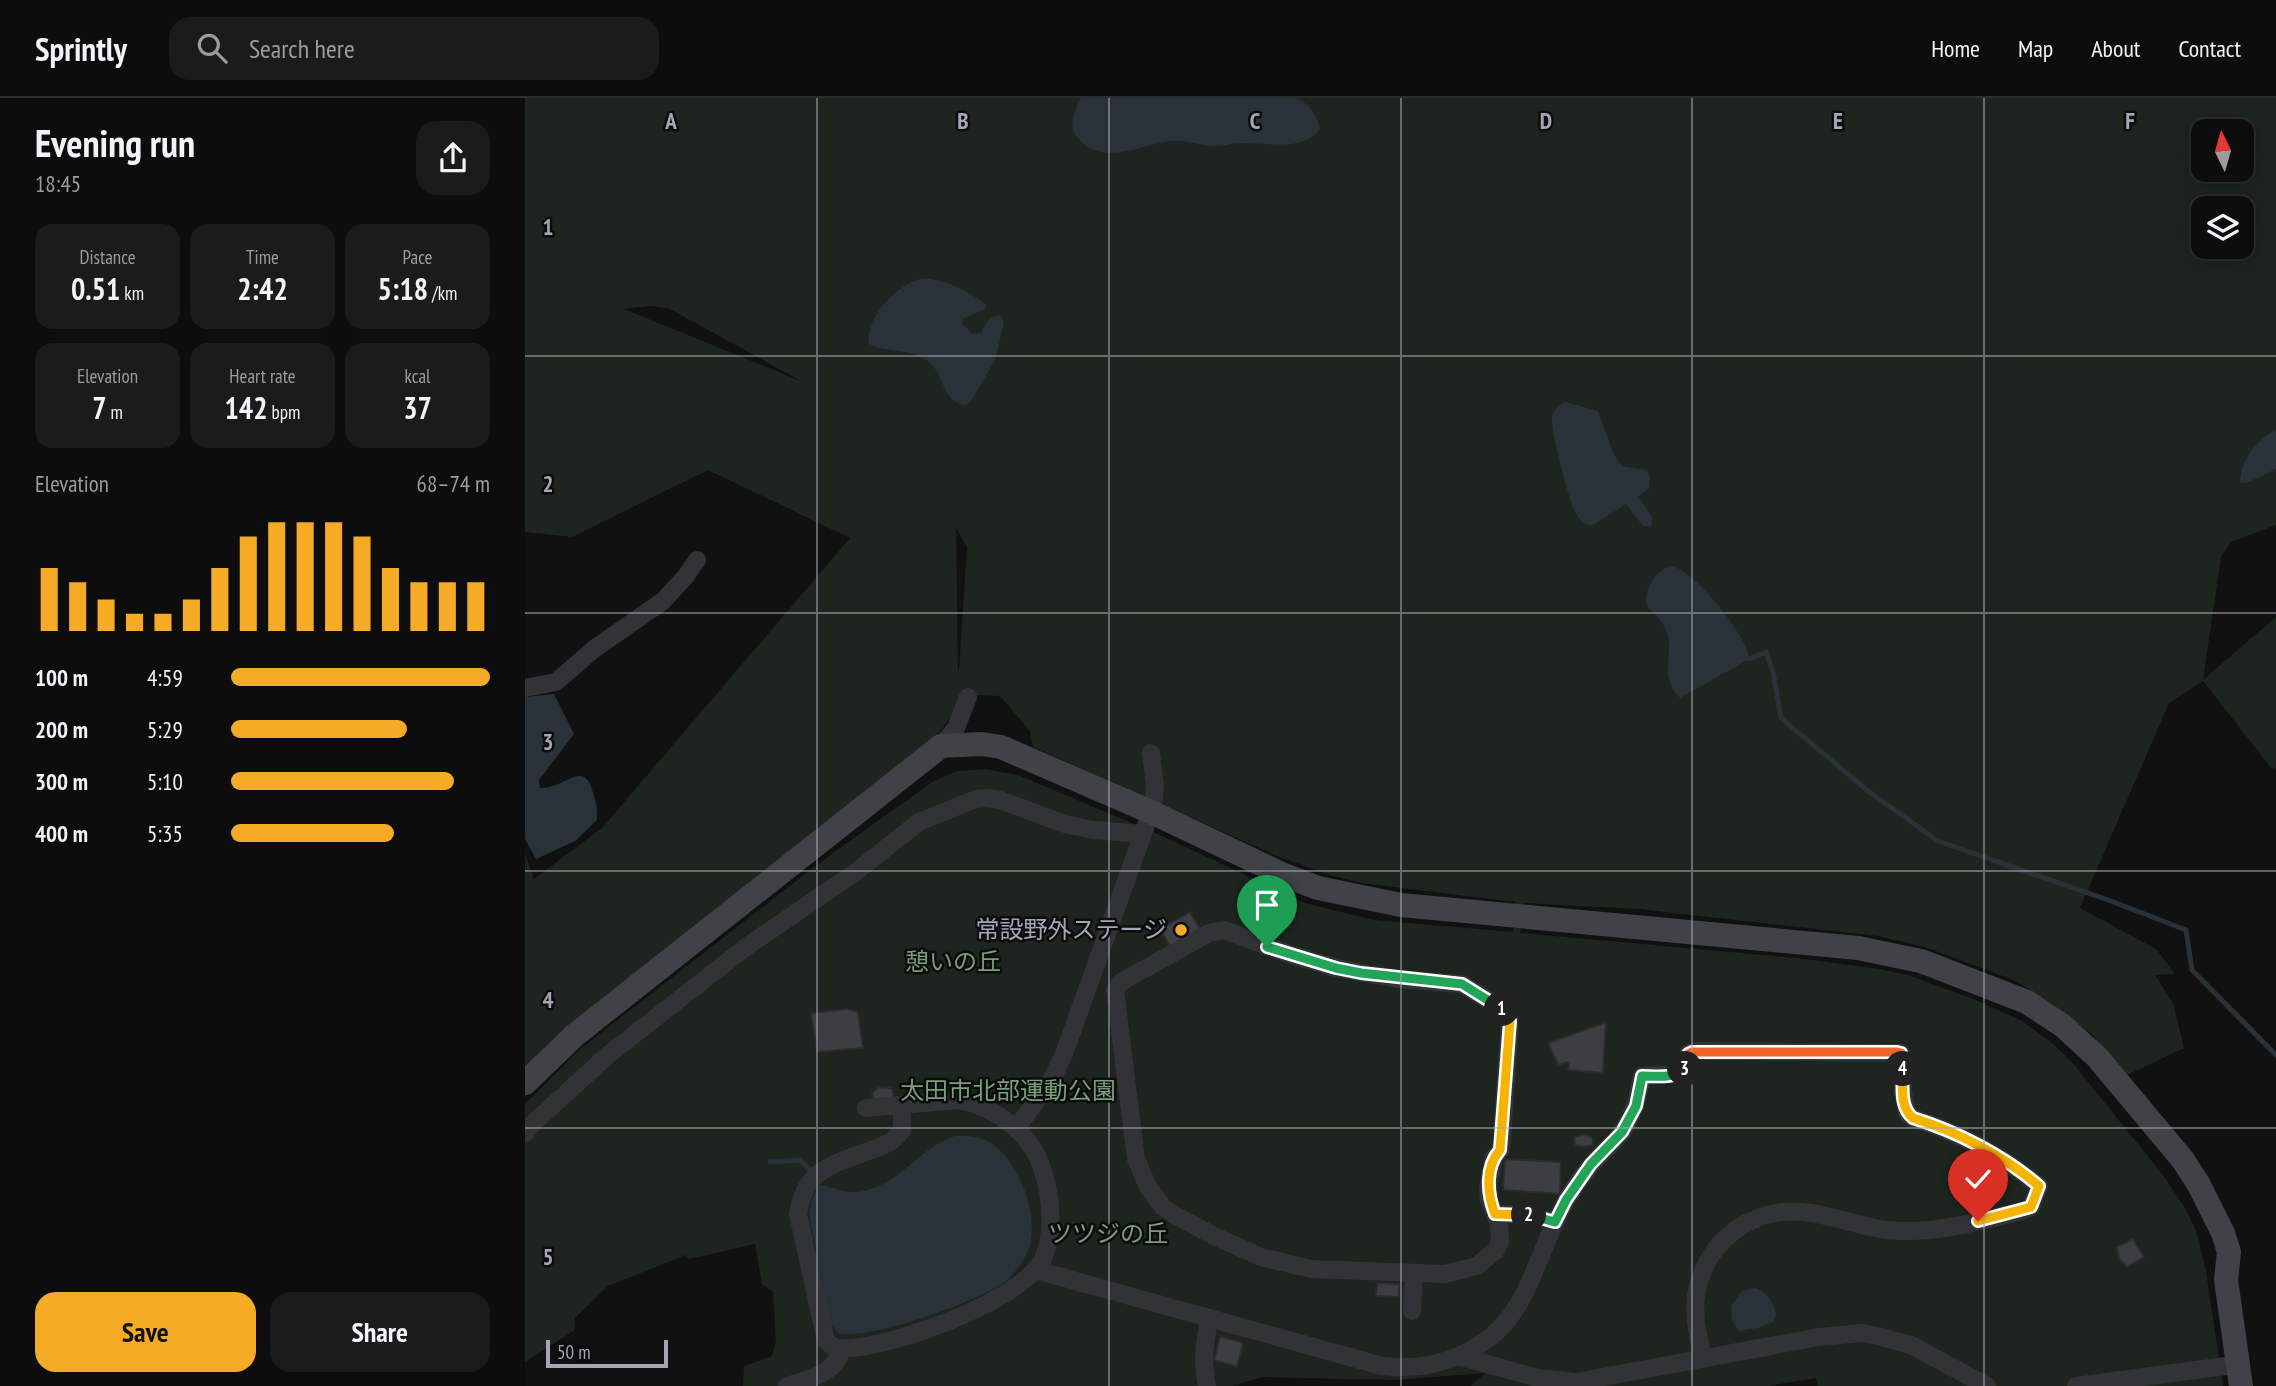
<!DOCTYPE html>
<html lang="en">
<head>
<meta charset="utf-8">
<style>
  :root { --surface:#0d0d0e; --page:#1b1b1c; --text:#f1f3f6; --muted:#9a9c9e; --line:#2d2d2e; --accent:#f5ab26 }
  body { margin:0; font-family:"PT Sans Narrow","Noto Sans JP",sans-serif; background:var(--page); color:var(--text); height:100vh; display:flex; flex-direction:column; font-size:26px; white-space:nowrap }
  * { box-sizing:border-box; margin:0 }
  p { font-size:23px; color:var(--muted) }
  .icon { flex:none; width:38px; height:38px; fill:none; stroke:currentColor; stroke-width:2; stroke-linecap:round; stroke-linejoin:round }
  .map { position:relative; flex:1; overflow:hidden }
  .details { display:flex; flex-direction:column; background:var(--surface); width:525px }
  .details>* { flex:none }
  .needle { width:46px; rotate:355deg }
  .tools { position:absolute; left:1666px; top:21px; display:grid; gap:14px }
  .tools a { display:grid; place-items:center; width:63px; height:63px; border-radius:14px; background:var(--surface); box-shadow:0 4px 18px #0003,0 0 0 2px var(--line); font-size:35px }
  .scale { position:absolute; left:21px; bottom:18px; width:122px; box-sizing:border-box; padding-left:7px; border:4px solid #a2a7b3; border-top:0; font-size:19px; line-height:24px; white-space:nowrap; color:#a2a7b3; -webkit-text-stroke:5px #0c0c0d; paint-order:stroke }
  .pin { position:absolute; display:grid; place-items:center; width:60px; height:60px; color:#fff; margin:-72px -30px; border-radius:50% 50% 50% 0; rotate:-45deg; box-shadow:0 0 7px #0007 }
  .pin .icon { rotate:45deg }
  .km { position:absolute; width:35px; height:35px; margin:-18px; border-radius:50%; background:#222; color:#fff; font-size:19px; line-height:35px; text-align:center }
  .round { display:grid; place-items:center; flex:none; width:74px; height:74px; border-radius:21px; background:var(--page) }
  .summary { display:flex; align-items:center; justify-content:space-between; height:119px; padding:0 35px }
  h1 { font-size:38px; font-weight:700; line-height:52px }
  .stats { display:grid; grid-template-columns:repeat(3,1fr); gap:10px; height:119px; padding:7px 35px }
  .stats div { display:grid; align-content:center; border-radius:18px; background:var(--page); text-align:center }
  .stats b { font-size:30px; font-weight:700 }
  .stats small { font-size:19px; font-weight:400 }
  .stats p { font-size:19px }
  .chart { height:196px; padding:14px 35px }
  .chart p { display:flex; justify-content:space-between }
  .chart svg { width:100%; height:126px; margin-top:7px; stroke:var(--accent); stroke-width:6 }
  .cta { display:flex; gap:14px; margin-top:auto; padding:14px 35px }
  .cta a { flex:1; height:80px; border-radius:21px; background:var(--accent); color:#111; font-size:28px; font-weight:700; line-height:80px; text-align:center }
  .cta a+a { background:var(--page); color:var(--text) }
  ul { padding:0 35px; list-style:none; font-size:23px }
  li { display:grid; grid-template-columns:112px 84px 1fr; align-items:center; height:52px }
  li i { height:18px; border-radius:9px; background:var(--accent) }
  header { display:flex; align-items:center; gap:42px; box-sizing:border-box; height:98px; padding:0 35px; background:var(--surface); border-bottom:2px solid var(--line) }
  header strong { font-size:33px }
  nav { display:flex; gap:38px; margin-inline-start:auto; font-size:24px }
  .search { width:490px; height:63px; background:var(--page); display:flex; align-items:center; gap:18px; box-sizing:border-box; padding:0 24px; border-radius:21px; color:var(--muted); font-size:26px }
  main { display:flex; flex:1; min-height:0 }
  .map>svg:first-child { display:block }
  .green { fill:#1d251e; fill-rule:evenodd }
  .water { fill:#293238 }
  .lines { fill:none; stroke-linecap:round; stroke-linejoin:round }
  .stream { stroke:#293238; stroke-width:5 }
  .building { fill:#3d3e42; stroke:#2b2b2e; stroke-width:2 }
  .street { stroke:#323337; stroke-width:18 }
  .secondary { stroke:#404247; stroke-width:24 }
  .split-1-casing { stroke:#fff; stroke-width:14 }
  .split-2-casing { stroke:#fff; stroke-width:14 }
  .split-3-casing { stroke:#fff; stroke-width:14 }
  .split-4-casing { stroke:#fff; stroke-width:14 }
  .split-5-casing { stroke:#fff; stroke-width:14 }
  .split-1 { stroke:#22a559; stroke-width:9 }
  .split-2 { stroke:#f5b400; stroke-width:9 }
  .split-3 { stroke:#22a559; stroke-width:9 }
  .split-4 { stroke:#f0652b; stroke-width:9 }
  .split-5 { stroke:#f5b400; stroke-width:9 }
  .grid { fill:none; stroke:#a2a7b3; stroke-width:2; stroke-opacity:0.55 }
  .poi-dot { fill:#f5ab26; stroke:#0c0c0d; stroke-width:2.5 }
  .labels { text-anchor:middle; stroke-width:5; stroke-linejoin:round; paint-order:stroke }
  .poi-label { font-size:24px; fill:#a2a7b3; stroke:#0c0c0d; text-anchor:end }
  .park-label { font-size:24px; fill:#789f7a; stroke:#0c0c0d }
  .grid-label { font-size:23px; text-anchor:middle; font-weight:bold; fill:#a2a7b3; stroke:#0c0c0d; stroke-width:5; stroke-linejoin:round; paint-order:stroke }
</style>
</head>
<body>
<header>
<strong>Sprintly</strong>
<div class="search"><svg class="icon" aria-label="search" viewBox="0 0 24 24"><circle cx="10" cy="10" r="6"/><path d="M15 15l6 6"/></svg>Search here</div>
<nav><a>Home</a><a>Map</a><a>About</a><a>Contact</a></nav>
</header>
<main>
<section class="details">
<div class="summary"><div><h1>Evening run</h1><p>18:45</p></div><a class="round"><svg class="icon" aria-label="share" viewBox="0 0 24 24"><path d="M12 15V3M7 8l5-5 5 5M5 13v7h14v-7"/></svg></a></div>
<div class="stats">
<div><p>Distance</p><b>0.51<small> km</small></b></div>
<div><p>Time</p><b>2:42</b></div>
<div><p>Pace</p><b>5:18<small> /km</small></b></div>
</div>
<div class="stats">
<div><p>Elevation</p><b>7<small> m</small></b></div>
<div><p>Heart rate</p><b>142<small> bpm</small></b></div>
<div><p>kcal</p><b>37</b></div>
</div>
<div class="chart"><p><span>Elevation</span>68–74 m</p>
<svg viewBox="0 0 160 44" preserveAspectRatio="none"><path d="M5 44V22M15 44V27M25 44V33M35 44V38M45 44V38M55 44V33M65 44V22M75 44V11M85 44V6M95 44V6M105 44V6M115 44V11M125 44V22M135 44V27M145 44V27M155 44V27"/></svg>
</div>
<ul>
<li><b>100 m</b>4:59<i style="width:100%"></i></li>
<li><b>200 m</b>5:29<i style="width:68%"></i></li>
<li><b>300 m</b>5:10<i style="width:86%"></i></li>
<li><b>400 m</b>5:35<i style="width:63%"></i></li>
</ul>
<div class="cta"><a>Save</a><a>Share</a></div>
</section>
<div class="map">
<svg width="1751" height="1288" viewBox="0 0 1751 1288">
  <rect width="100%" height="100%" fill="#111112"/>
  <!-- green -->
  <path class="green" d="M0,0h1751v427l-45,17 -10,15 -18,123 73,-63v151l-4,1 -69,-88 -34,22 -89,205 76,41 19,25 -20,1 18,28 11,45 -59,28 -33,-42 -40,-30 -36,-23 -91,-34 -47,-11 -239,-27 -115,-6 -4,30 277,25 82,11 29,6 68,25 46,21 30,22 20,19 91,113 22,33 11,23 10,40 17,115h-405l-2,-8 -48,8h-297l14,-13 -90,7 -133,-3 -30,9h-489l1,-20 28,-10 4,-15 -3,-49 -11,-8 -7,-40 -66,15 -3,-4 -78,31 -33,32v12l-50,32v-258l54,-54 239,-186 114,-82 25,-11 29,-2 32,6 140,59 147,69 69,17 139,12 2,-30 -154,-19 -31,-8 -53,-19 -244,-109 -3,-16 -30,-35 -24,-1 -21,17 -34,44 -396,315v-218l9,26 68,-51 248,-290 -142,-68 -136,67 -47,-5zM1678,33h39v39h-39zM1678,110h39v39h-39zM123,208l20,2 135,74 -179,-73zM431,430l11,19 -8,124 -1,-1z"/>
  <!-- water -->
  <g class="water">
    <path d="M556,0h214c15,5 21,16 25,30 -15,25 -56,14 -81,15 -7,0 -14,3 -22,3 -16,0 -32,-7 -48,-5 -19,3 -39,12 -59,12 -7,0 -13,-2 -20,-5 -24,-14 -20,-29 -9,-50z"/>
    <path d="M399,180c27,4 41,11 63,27l-2,4 -23,10v4l10,11 9,-1c5,-9 8,-19 20,-17l3,7 -9,37 -25,43 -5,2c-23,-3 -21,-32 -37,-44 -17,-13 -42,-8 -59,-17 -3,-29 29,-61 55,-66z"/>
    <path d="M1041,304l32,9 16,44 8,11 25,4 3,7 -1,12 -11,7 15,22 -2,8h-8l-17,-22 -34,22c-6,-2 -10,-4 -14,-9 -9,-12 -27,-85 -26,-100 1,-8 7,-12 14,-15z"/>
    <path d="M1749,332h2v39l-27,13 -9,1c1,-24 14,-39 34,-53z"/>
    <path d="M1147,468c5,2 11,4 15,8 19,14 60,62 62,85l-69,39c-23,-24 -4,-43 -14,-68 -9,-22 -30,-19 -15,-47 4,-9 11,-15 21,-17z"/>
    <path d="M29,596l20,40 -35,46 1,8c24,2 44,-31 53,5 3,10 5,16 4,27l-22,21 -39,18 -11,-20v-142z"/>
    <path d="M430,1038c12,0 25,0 36,7 30,20 54,83 33,116 -4,6 -11,16 -17,21 -25,21 -136,59 -167,54l-9,-9 -21,-104c-1,-14 1,-25 10,-36 12,2 25,8 37,7 42,-4 61,-45 98,-56z"/>
    <path d="M1230,1190c13,4 18,14 21,27l-3,7 -15,6 -20,3 -6,-11 -1,-14 11,-15z"/>
  </g>
  <g class="lines">
    <!-- stream -->
    <g class="stream">
      <path d="M1224,561l17,-7 7,20 8,46 87,73 70,50 173,60 75,29 6,40 84,85"/>
      <path d="M245,1064l30,-2 12,12"/>
    </g>
  </g>
  <!-- building -->
  <g class="building">
    <path d="M665,814l11,19 -30,17 -11,-19z"/>
    <path d="M323,911l10,3 5,36 -46,4 -6,-39z"/>
    <path d="M1081,924l-3,51 -35,-3 1,-8 -11,3 -10,-22z"/>
    <path d="M354,989l12,1 3,7 -2,3 -14,2 -5,-2 -1,-5z"/>
    <path d="M1060,1036l8,4v7l-10,2 -8,-2 -1,-8z"/>
    <path d="M980,1061l56,3 -1,32 -57,-4z"/>
    <path d="M1608,1141l11,18 -17,10 -7,-7 -4,-13z"/>
    <path d="M852,1185l22,1v13l-23,-1z"/>
    <path d="M695,1238l23,7 -6,24 -23,-7z"/>
  </g>
  <g class="lines">
    <!-- street -->
    <g class="street">
      <path d="M0,590l31,-6 38,-33 69,-48 23,-25 11,-16"/>
      <path d="M416,648l15,-18 12,-31"/>
      <path d="M626,655l4,32 -1,14"/>
      <path d="M699,832l68,25 44,13 62,11 64,5 39,24 9,13 -9,129 -7,7 -6,31 1,12 10,24 1,18 -4,8 -19,16 -32,8 -134,-5 -50,-12 -47,-21 -41,-22 -10,-7 -15,-20 -12,-28 -21,-169 6,-8 88,-49z"/>
      <path d="M341,1010l92,-8c26,4 51,19 68,39 24,27 34,96 13,126 -26,39 -159,88 -204,83l-9,-7 -28,-127c7,-46 35,-49 73,-64 14,-5 23,-8 31,-20v-25"/>
      <path d="M491,1031l36,-50 12,-25 82,-229"/>
      <path d="M0,1035l5,-7 78,-71 138,-108 107,-73 66,-52 57,-23 11,-1 13,2 65,24 28,6 49,4"/>
      <path d="M970,1116l37,1 23,7"/>
      <path d="M511,1172l346,96c53,7 110,-15 137,-63 20,-34 29,-74 50,-107 7,-12 16,-24 25,-34 9,-11 21,-20 29,-31 11,-17 15,-36 19,-55l38,-2 7,-9 1,-11 8,-3 205,2 2,39 4,21 6,5c45,15 90,38 126,68l-8,21 -9,4c-37,9 -77,20 -115,20 -37,1 -69,-16 -105,-19 -52,-5 -99,32 -106,84 -3,21 3,43 7,63"/>
      <path d="M887,1213l2,-37"/>
      <path d="M933,1258l80,22 38,4 243,-45 43,-4 16,3 33,9 76,41"/>
      <path d="M262,1288c23,-7 49,-12 55,-38"/>
      <path d="M682,1288c-5,-24 -3,-44 3,-68"/>
      <path d="M1551,1288l150,-20"/>
    </g>
    <!-- secondary -->
    <path class="secondary" d="M0,985l50,-48 366,-289 41,-2 19,3 150,65 133,63 34,13 83,17 457,43 63,13 106,41 36,24 34,31 86,103 16,25 24,48 6,19 -3,28 15,106"/>
  </g>
  <g class="lines">
    <!-- split-1 casing -->
    <g class="split-1-casing">
      <path id="split-1" d="M742,849l69,21 25,5 101,11 40,25"/>
    </g>
    <!-- split-2 casing -->
    <g class="split-2-casing">
      <path id="split-2" d="M977,911l8,12 -10,129c-15,17 -13,43 -5,64l34,1"/>
    </g>
    <!-- split-3 casing -->
    <g class="split-3-casing">
      <path id="split-3" d="M1004,1117l26,7 11,-22 25,-36 31,-32 14,-26 6,-30c14,0 32,3 43,-7"/>
    </g>
    <!-- split-4 casing -->
    <g class="split-4-casing">
      <path id="split-4" d="M1160,971l3,-15 4,-2h205l4,1 2,16"/>
    </g>
    <!-- split-5 casing -->
    <g class="split-5-casing">
      <path id="split-5" d="M1378,971c0,16 -4,38 10,49 45,14 91,38 126,68l-8,21 -53,14"/>
    </g>
    <!-- split-1 -->
    <use href="#split-1" class="split-1"/>
    <!-- split-2 -->
    <use href="#split-2" class="split-2"/>
    <!-- split-3 -->
    <use href="#split-3" class="split-3"/>
    <!-- split-4 -->
    <use href="#split-4" class="split-4"/>
    <!-- split-5 -->
    <use href="#split-5" class="split-5"/>
  </g>
  <!-- grid -->
  <path class="grid" d="M292,0v1288M584,0v1288M876,0v1288M1167,0v1288M1459,0v1288M0,258h1751M0,515h1751M0,773h1751M0,1030h1751"/>
  <!-- markers -->
  <circle class="poi-dot" cx="656" cy="832" r="7"/>
  <g class="labels">
    <!-- poi labels -->
    <g class="poi-label">
      <text x="642" y="840">常設野外ステージ</text>
    </g>
    <!-- park labels -->
    <g class="park-label">
      <text x="428" y="872">憩いの丘</text>
      <text x="483" y="1001">太田市北部運動公園</text>
      <text x="583" y="1144">ツツジの丘</text>
    </g>
  </g>
  <g class="grid-label">
    <text x="146" y="31">A</text>
    <text x="438" y="31">B</text>
    <text x="730" y="31">C</text>
    <text x="1021" y="31">D</text>
    <text x="1313" y="31">E</text>
    <text x="1605" y="31">F</text>
    <text x="23" y="137">1</text>
    <text x="23" y="394">2</text>
    <text x="23" y="652">3</text>
    <text x="23" y="910">4</text>
    <text x="23" y="1167">5</text>
  </g>
</svg>
<div class="tools">
<a><svg class="needle" viewBox="-14 -14 28 28"><path d="M0-13l5 13h-10z" fill="#e53935"/><path d="M0 13l5-13h-10z" fill="#9a9c9e"/></svg></a>
<a><svg class="icon" aria-label="layers" viewBox="0 0 24 24"><path d="M12 4l9 5-9 5-9-5zM3 14l9 5 9-5"/></svg></a>
</div>
<div class="scale">50 m</div>
<div class="pin" style="left:742px;top:849px;background:#1e9e55"><svg class="icon" aria-label="arrive" viewBox="0 0 24 24"><path d="M6 21V4h12l-3 4 3 4H6"/></svg></div>
<div class="pin" style="left:1453px;top:1123px;background:#d93025"><svg class="icon" aria-label="check" viewBox="0 0 24 24"><path d="M5 12l5 5 9-10"/></svg></div>
<b class="km" style="left:977px;top:911px">1</b>
<b class="km" style="left:1004px;top:1117px">2</b>
<b class="km" style="left:1160px;top:971px">3</b>
<b class="km" style="left:1378px;top:971px">4</b>
</div>
</main>
</body>
</html>
